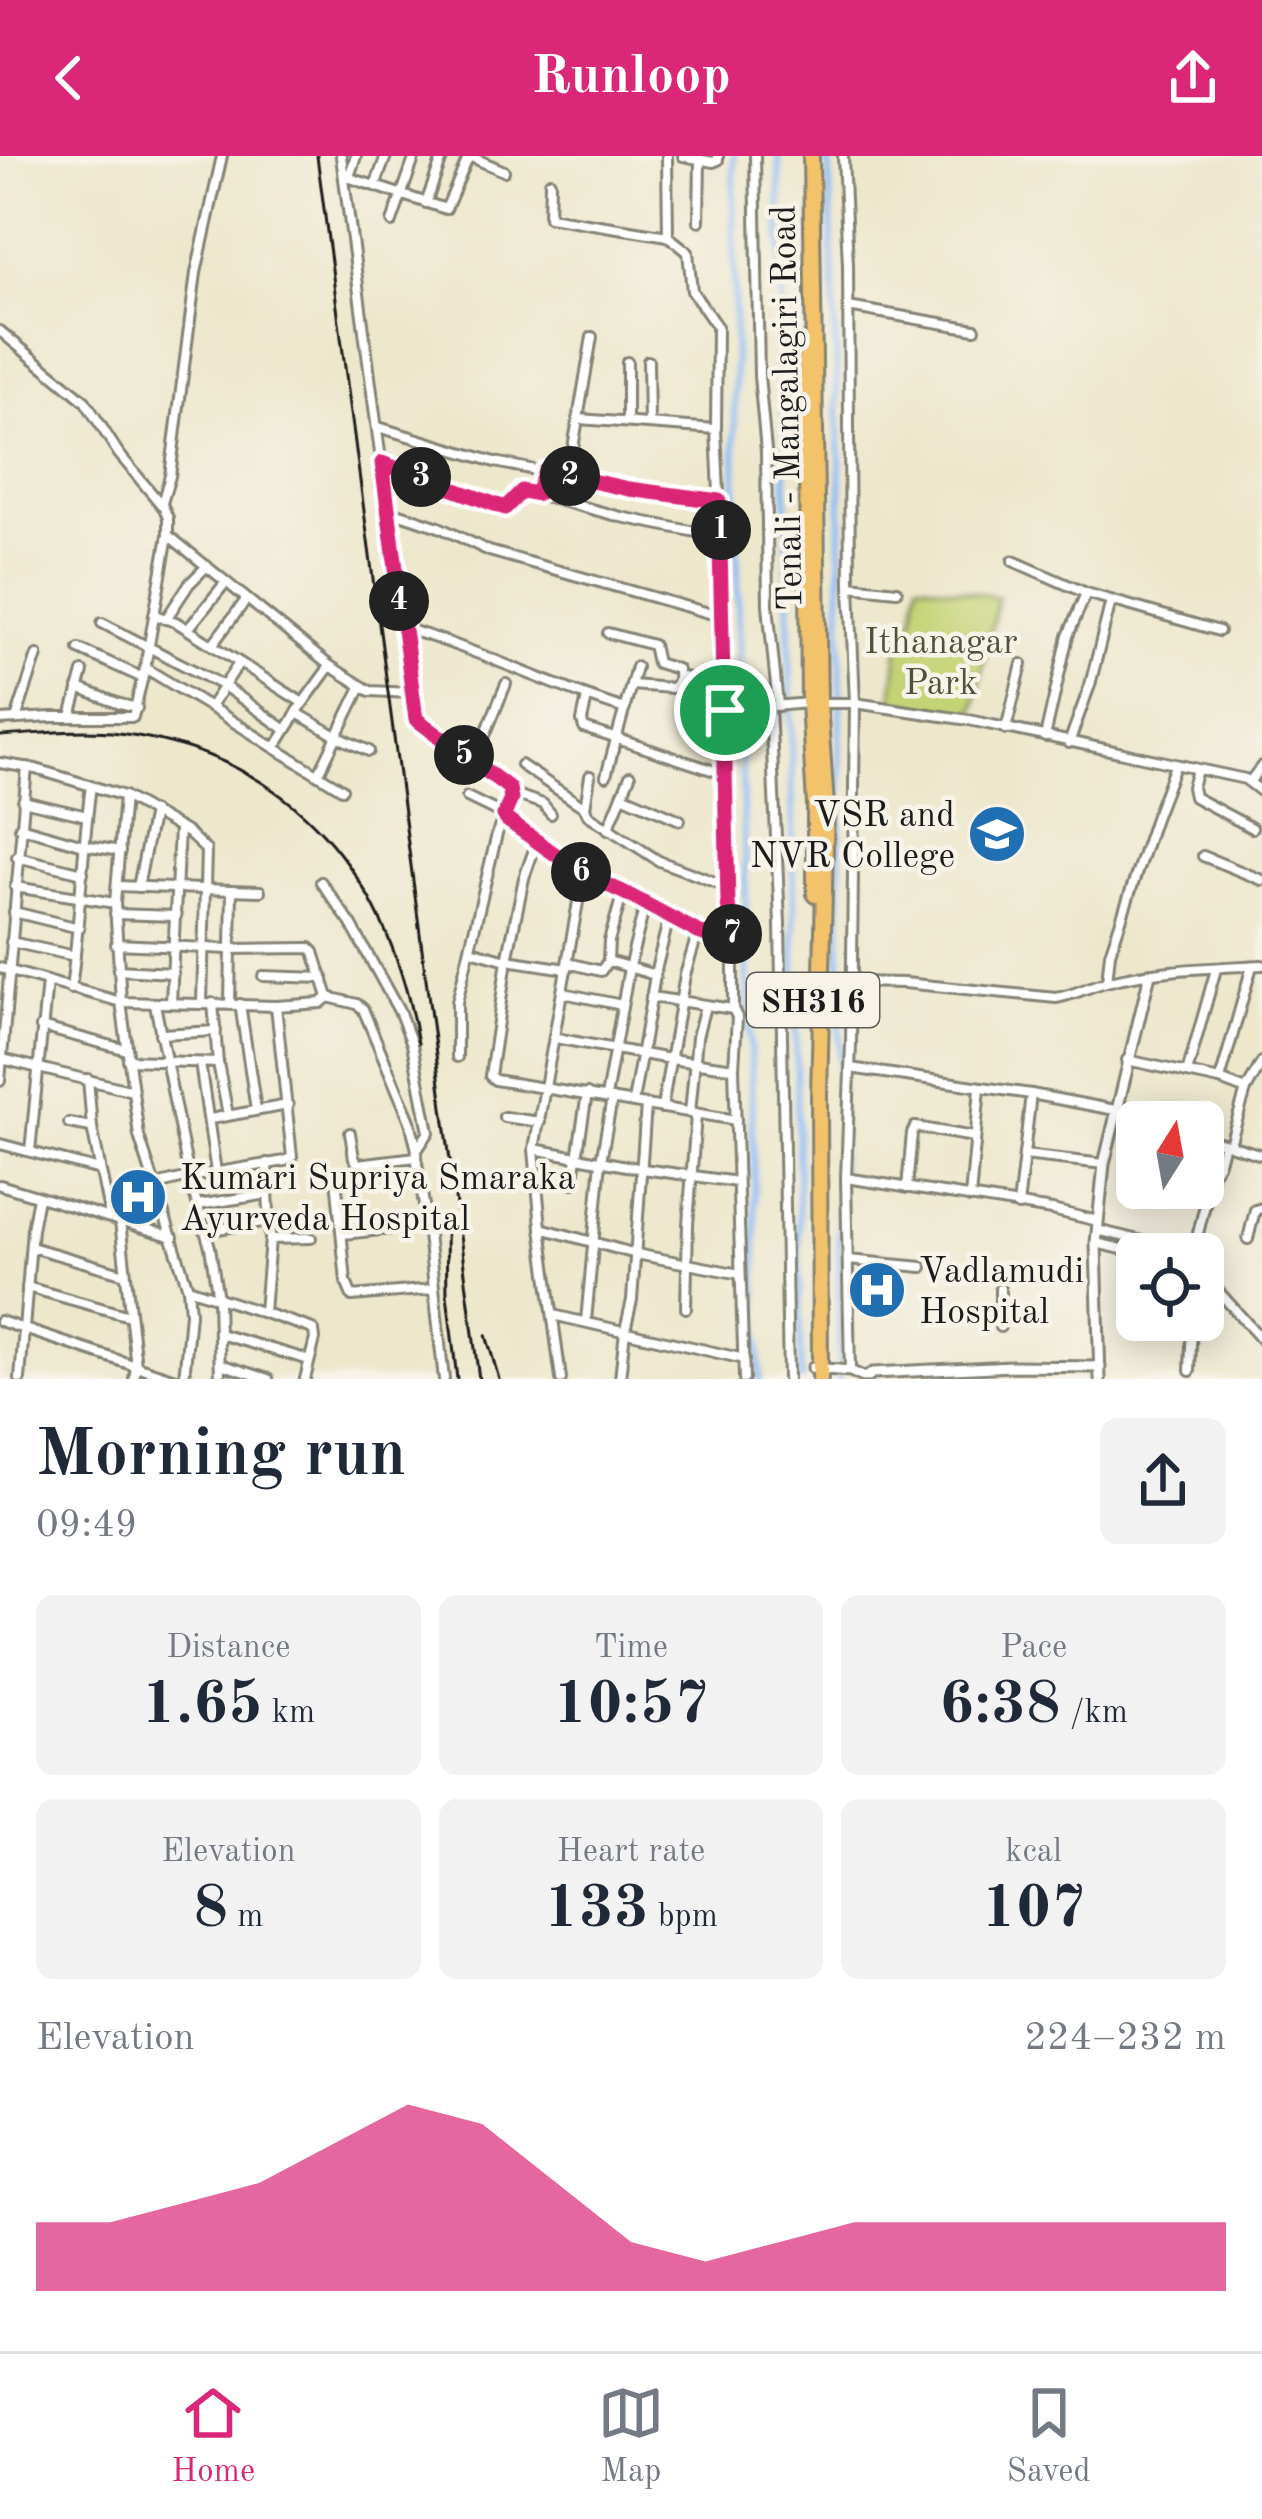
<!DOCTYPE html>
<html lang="en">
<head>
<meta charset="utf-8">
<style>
  :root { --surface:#fff; --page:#f2f2f3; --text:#1f2937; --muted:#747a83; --line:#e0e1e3; --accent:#db2777 }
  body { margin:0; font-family:"Old Standard TT",serif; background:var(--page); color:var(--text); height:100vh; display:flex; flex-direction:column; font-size:45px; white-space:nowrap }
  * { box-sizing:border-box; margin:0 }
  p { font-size:39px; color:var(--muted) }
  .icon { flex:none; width:66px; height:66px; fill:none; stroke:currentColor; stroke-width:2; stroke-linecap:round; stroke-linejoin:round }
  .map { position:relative; height:1223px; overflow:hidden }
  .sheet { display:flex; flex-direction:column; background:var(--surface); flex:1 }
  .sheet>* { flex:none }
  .needle { width:78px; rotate:11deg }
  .controls { position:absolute; left:1116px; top:945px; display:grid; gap:24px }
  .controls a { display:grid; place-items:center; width:108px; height:108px; border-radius:18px; background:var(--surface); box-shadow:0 6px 30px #0003; font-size:60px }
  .pin { position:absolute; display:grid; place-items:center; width:102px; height:102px; color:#fff; margin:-51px; border:6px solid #fff; border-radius:50%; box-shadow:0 3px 12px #0007 }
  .km { position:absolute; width:60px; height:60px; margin:-30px; border-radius:50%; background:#222; color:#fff; font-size:33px; line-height:60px; text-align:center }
  .round { display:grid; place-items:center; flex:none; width:126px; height:126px; border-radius:18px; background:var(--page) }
  .overview { display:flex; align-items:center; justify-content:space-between; height:204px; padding:0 36px }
  h1 { font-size:66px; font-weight:700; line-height:90px }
  .metrics { display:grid; grid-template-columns:repeat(3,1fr); gap:18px; height:204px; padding:12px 36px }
  .metrics div { display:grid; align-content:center; border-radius:18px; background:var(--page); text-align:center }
  .metrics b { font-size:60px; font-weight:700 }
  .metrics small { font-size:33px; font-weight:400 }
  .metrics p { font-size:33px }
  .chart { height:336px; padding:24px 36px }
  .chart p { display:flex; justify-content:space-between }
  .chart svg { width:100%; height:216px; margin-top:12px; fill:var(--accent); opacity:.7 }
  header { display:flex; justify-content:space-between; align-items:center; height:156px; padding:0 36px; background:var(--accent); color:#fff; font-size:54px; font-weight:700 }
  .tabs { display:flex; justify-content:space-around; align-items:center; height:168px; border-top:3px solid var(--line); background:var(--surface); font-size:33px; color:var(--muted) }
  .tabs a { display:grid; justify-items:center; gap:6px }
  .tabs .selected { color:var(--accent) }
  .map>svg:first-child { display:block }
  .green { fill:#c4d375; stroke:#707848; stroke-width:3 }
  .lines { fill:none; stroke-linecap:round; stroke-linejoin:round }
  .canal { stroke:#8abaf6; stroke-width:6 }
  .minor-casing { stroke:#848274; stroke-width:14 }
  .tertiary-casing { stroke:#848274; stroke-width:15 }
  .primary-casing { stroke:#848274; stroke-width:20 }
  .minor { stroke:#fff; stroke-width:8 }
  .tertiary { stroke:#fff; stroke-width:9 }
  .primary { stroke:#f2c36a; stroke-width:14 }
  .rail { stroke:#1c1c1c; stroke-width:3 }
  .route-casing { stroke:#fff; stroke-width:24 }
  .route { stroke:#db2777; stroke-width:15 }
  .labels { text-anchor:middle; stroke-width:9; stroke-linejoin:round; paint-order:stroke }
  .shield { fill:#f7f3e8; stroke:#5e5c59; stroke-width:3 }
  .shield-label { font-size:33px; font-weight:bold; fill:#1c1c1c }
  .street-label { font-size:36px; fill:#1c1c1c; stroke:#f7f3e8 }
  .park-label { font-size:36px; fill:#4e5337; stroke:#f7f3e8 }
  .poi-label { font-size:36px; fill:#1c1c1c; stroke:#f7f3e8; text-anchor:start }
</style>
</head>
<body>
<header><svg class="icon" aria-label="back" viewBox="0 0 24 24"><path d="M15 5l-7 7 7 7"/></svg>Runloop<svg class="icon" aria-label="share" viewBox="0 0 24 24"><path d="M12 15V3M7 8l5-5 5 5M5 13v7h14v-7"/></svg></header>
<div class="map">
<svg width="1262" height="1223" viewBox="0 0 1262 1223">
  <rect width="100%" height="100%" fill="#f7f3e8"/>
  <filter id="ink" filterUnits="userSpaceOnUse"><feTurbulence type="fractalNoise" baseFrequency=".00833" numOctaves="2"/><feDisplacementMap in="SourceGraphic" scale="24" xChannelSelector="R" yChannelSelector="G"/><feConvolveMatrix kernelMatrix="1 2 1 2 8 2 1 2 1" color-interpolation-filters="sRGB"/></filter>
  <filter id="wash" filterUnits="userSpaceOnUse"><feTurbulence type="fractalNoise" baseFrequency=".004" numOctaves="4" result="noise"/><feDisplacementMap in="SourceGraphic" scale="48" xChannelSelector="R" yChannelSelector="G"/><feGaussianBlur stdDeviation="2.7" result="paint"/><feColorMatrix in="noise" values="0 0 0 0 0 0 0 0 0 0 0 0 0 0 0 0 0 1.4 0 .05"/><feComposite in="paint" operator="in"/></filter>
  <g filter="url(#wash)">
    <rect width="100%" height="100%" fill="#ede7cc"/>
    <!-- green -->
    <path class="green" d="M918,426l80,15 -25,118 -81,-14 10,-81h11z"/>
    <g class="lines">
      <!-- canal -->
      <g class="canal">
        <path d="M734,0l1,280 6,306 19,637"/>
        <path d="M779,0l12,545 10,678"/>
        <path d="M829,0l12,335 -2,888"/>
      </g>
    </g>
  </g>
  <g filter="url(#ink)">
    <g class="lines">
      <!-- minor casing -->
      <g class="minor-casing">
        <g id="minor">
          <path d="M341,0l74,563 94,69 2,11 -7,16 3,5 76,54 -49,275 7,79 20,151"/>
          <path d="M667,0l1,80 20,16 4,39 25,36 -1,102 5,108 7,366 5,42v64l4,8 -3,51 10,311"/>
          <path d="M683,0l30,6 5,-2v-4"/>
          <path d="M755,0l4,220 7,75 2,154 10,101"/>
          <path d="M843,0l5,109 2,321 5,117 -4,341 -5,134 4,193"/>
          <path d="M344,20l102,33 23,-53 35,15"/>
          <path d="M349,21l7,-21"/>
          <path d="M550,26l-1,35 119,19"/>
          <path d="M375,30l11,-30"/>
          <path d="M426,47l17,-47"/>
          <path d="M699,65l1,-62"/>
          <path d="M392,66l23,-66"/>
          <path d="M848,151l127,22"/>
          <path d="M0,175l85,70 34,53 45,54 4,10v17l-23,133 -12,49h-81l-52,3"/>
          <path d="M648,205l1,63"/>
          <path d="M627,206v60"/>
          <path d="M579,263l137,10"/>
          <path d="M378,271l117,35 139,28 85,11"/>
          <path d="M572,298l20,-117"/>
          <path d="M382,307l119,44h8l10,-14 8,-1 94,25 100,20"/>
          <path d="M537,338l8,-23"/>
          <path d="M162,347l8,-27 26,-203 26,-117"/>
          <path d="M388,354l51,17 50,24 234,66"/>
          <path d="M168,379l162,131"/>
          <path d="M1013,405l73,32 133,38"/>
          <path d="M850,430l47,5"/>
          <path d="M154,459l22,7 127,81 27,-37 40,25 42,2"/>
          <path d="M166,463l23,-35 18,-18"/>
          <path d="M102,467l122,63 62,44"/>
          <path d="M403,472c75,21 146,58 222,81"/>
          <path d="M188,473l38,-47"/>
          <path d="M608,477l45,12 4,18 20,6c3,6 1,16 -5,19l-41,-3"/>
          <path d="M212,489l34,-45"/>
          <path d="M79,493l64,29"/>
          <path d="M239,507l-29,44 65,41 28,-45"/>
          <path d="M145,512l65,39"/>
          <path d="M679,520l45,9"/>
          <path d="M78,532l42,16 17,4"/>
          <path d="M587,541l-5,24 2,7 143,47"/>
          <path d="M770,551l10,216 8,456"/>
          <path d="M725,554l84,-7h46l114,17 276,59 17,13"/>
          <path d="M297,557l41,24 31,14"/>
          <path d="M71,561l12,-45"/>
          <path d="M16,563l21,-64"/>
          <path d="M1006,573l16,-65"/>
          <path d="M1045,581l23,-101 18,-43"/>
          <path d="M1069,587l21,-58 21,-84"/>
          <path d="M275,592l67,41"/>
          <path d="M474,606l32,-78"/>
          <path d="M0,607l36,6 88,27 -9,107 6,99 18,134 49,152 2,25 -6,66"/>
          <path d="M521,609l64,43"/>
          <path d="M1197,614l-5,17 2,10 58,31"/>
          <path d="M318,619l43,-88"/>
          <path d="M590,620l-5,32 3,7 71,46 69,26"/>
          <path d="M606,620l30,-109"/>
          <path d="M1250,625l12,-15"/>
          <path d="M511,637l32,11 8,10"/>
          <path d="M622,639l58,25"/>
          <path d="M124,640l64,37 18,17 -4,153"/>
          <path d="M23,645l64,15"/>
          <path d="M20,671l64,18 36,6"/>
          <path d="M608,673l22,-53"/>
          <path d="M537,685l-13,37 -17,82 -17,116 5,4 241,40"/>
          <path d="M1203,700l59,24"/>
          <path d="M17,701l66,16"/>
          <path d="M583,718c52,21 98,52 150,71"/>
          <path d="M321,726l30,42 49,89 12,31 17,88 -12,18 -1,7"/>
          <path d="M117,730l143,5"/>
          <path d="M15,731l100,16"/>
          <path d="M138,731l15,-75"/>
          <path d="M14,756l65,16"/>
          <path d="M115,758l61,2"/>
          <path d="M11,786l64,14"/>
          <path d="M471,794l36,10 60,9"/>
          <path d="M608,804l1,-19 14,-49"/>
          <path d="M568,807l33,8 7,-10 47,14"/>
          <path d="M0,812l121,34 155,4 45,-3 7,-6 -14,-45 -4,-4 -80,1 -114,-5"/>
          <path d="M118,814l55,3"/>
          <path d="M263,820l60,2"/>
          <path d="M1107,825l3,-28 45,-135 20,-52"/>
          <path d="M852,826l52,1 152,15c19,-3 35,-13 54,-17 48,-12 102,-13 152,-16"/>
          <path d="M71,833c9,-68 11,-137 20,-204"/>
          <path d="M563,837l59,12"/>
          <path d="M328,841l29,7 6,5 47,112 7,29"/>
          <path d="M651,841l82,12"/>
          <path d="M171,847l8,-175"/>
          <path d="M213,847l5,60 10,52"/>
          <path d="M155,848l34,173 21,70 8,52 2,80"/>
          <path d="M230,848l2,-114"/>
          <path d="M240,848l16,106"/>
          <path d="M41,871l86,23"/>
          <path d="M160,878l56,-3"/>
          <path d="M555,882l115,21 64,9"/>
          <path d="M457,901v-55l40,-168 7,-19 -37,-18"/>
          <path d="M2,903l131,32"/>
          <path d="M128,904l90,3"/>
          <path d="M1127,904l93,20 26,10"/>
          <path d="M200,907l16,109"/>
          <path d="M850,912l181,26 84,16"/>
          <path d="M1187,917l29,-104"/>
          <path d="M88,923l4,48 18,90"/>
          <path d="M1220,924l32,-114"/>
          <path d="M0,925l27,-314"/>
          <path d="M606,941l23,-129 16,-63"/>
          <path d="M633,946l23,-132 13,-53"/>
          <path d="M662,952l23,-133 13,-43"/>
          <path d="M690,957l7,-76 8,-31"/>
          <path d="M504,961l36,5"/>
          <path d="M210,963l78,-14"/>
          <path d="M69,967l22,4"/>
          <path d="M350,977l4,25 4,6 58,-7c14,74 19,148 28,222"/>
          <path d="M1203,981l59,18"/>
          <path d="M0,988l100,26"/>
          <path d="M1230,988l16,-54 16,-28"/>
          <path d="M534,993l109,20 94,13"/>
          <path d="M30,995l17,-169"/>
          <path d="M1024,999l80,9"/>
          <path d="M336,1021l10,105 6,14 81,-7"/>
          <path d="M846,1022l206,32 46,11"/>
          <path d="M573,1027l14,-89"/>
          <path d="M0,1029l173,52"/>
          <path d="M156,1029l33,-8 96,-16 7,-4 -16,-151"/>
          <path d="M907,1032l5,-55 3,-6 59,10"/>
          <path d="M970,1042l10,-110"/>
          <path d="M198,1049l70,-11"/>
          <path d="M1018,1050l13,-112"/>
          <path d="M120,1065l16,145 -2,13"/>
          <path d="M541,1072l95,26 104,20"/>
          <path d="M1097,1074l96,23"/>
          <path d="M205,1075l64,-10"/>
          <path d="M343,1078l86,-9"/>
          <path d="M270,1083l41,-1"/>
          <path d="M1248,1083l7,-29 7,-2"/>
          <path d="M1096,1087l47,11"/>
          <path d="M31,1091l94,27"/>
          <path d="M1193,1098l20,-82 6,-10 5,-19"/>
          <path d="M848,1104l74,7"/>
          <path d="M1203,1118l59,66"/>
          <path d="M27,1131l102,29"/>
          <path d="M188,1132l122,40 4,3 1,8 -10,40"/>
          <path d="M1000,1133v38"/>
          <path d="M686,1152l2,-83 8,-111"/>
          <path d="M264,1156l6,-73 -3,-76"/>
          <path d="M553,1159l191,44"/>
          <path d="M0,1165l175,58"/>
          <path d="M586,1165l15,-160 11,-62"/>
          <path d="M220,1178l89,26"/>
          <path d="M220,1208l48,15"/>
          <path d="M1190,1215l2,-51"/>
          <path d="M20,1223l12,-150 6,-32"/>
          <path d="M620,1223l5,-49 7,-30 14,-195"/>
        </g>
      </g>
      <!-- tertiary casing -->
      <g class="tertiary-casing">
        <g id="tertiary">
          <path d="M813,1212l37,3 13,6"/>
          <path d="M867,1221l6,-4 139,-7 88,1"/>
          <path d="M1100,1223l-4,-136 8,-79 46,-190"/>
        </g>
      </g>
      <!-- primary casing -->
      <g class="primary-casing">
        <g id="primary">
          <path d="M811,0l8,547 7,103 -7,290 1,283"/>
          <path d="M806,185l3,362 6,102v90"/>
        </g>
      </g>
      <!-- minor -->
      <use href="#minor" class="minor"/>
      <!-- tertiary -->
      <use href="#tertiary" class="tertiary"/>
      <!-- primary -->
      <use href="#primary" class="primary"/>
      <!-- rail -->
      <g class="rail">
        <path d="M317,0l162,1223"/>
        <path d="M0,580c39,-2 80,-8 119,-3 175,23 270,143 299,310"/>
        <path d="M446,1074l1,65 10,84"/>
        <path d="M486,1179l13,44"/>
      </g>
    </g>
  </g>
  <g class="lines" filter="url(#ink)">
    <!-- route casing -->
    <g class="route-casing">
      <path id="route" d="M382,307l123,45 17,-17 15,3 8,-23 84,18 90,12 9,402 5,42 -35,-13 -75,-40 -40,-18 -76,-54 -3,-5 7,-16 -2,-11 -93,-69z"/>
    </g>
    <!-- route -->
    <use href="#route" class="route"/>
  </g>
  <!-- icons -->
  <defs>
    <g id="university-disc" transform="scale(3)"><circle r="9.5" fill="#1f6fb2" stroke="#f7f3e8"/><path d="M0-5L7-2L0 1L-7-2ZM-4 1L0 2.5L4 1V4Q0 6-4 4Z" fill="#fff"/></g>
    <g id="hospital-disc" transform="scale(3)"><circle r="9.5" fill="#1f6fb2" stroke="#f7f3e8"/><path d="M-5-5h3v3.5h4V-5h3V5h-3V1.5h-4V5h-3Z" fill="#fff"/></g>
  </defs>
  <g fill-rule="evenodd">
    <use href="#university-disc" x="997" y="678"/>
    <use href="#hospital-disc" x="138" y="1041"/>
    <use href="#hospital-disc" x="877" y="1134"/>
  </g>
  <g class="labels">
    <!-- shield labels -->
    <rect class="shield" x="747" y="817" width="132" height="54" rx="9"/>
    <g class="shield-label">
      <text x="813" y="856">SH316</text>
    </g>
    <!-- street labels -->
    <g class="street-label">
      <text transform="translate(785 252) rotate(-91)" y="13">Tenali - Mangalagiri Road</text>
    </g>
    <!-- park labels -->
    <g class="park-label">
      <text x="941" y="497">Ithanagar<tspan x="941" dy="41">Park</tspan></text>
    </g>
    <!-- poi labels -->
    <g class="poi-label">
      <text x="955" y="670" text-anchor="end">VSR and<tspan x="955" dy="41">NVR College</tspan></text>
      <text x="180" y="1033">Kumari Supriya Smaraka<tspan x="180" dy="41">Ayurveda Hospital</tspan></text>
      <text x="919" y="1126">Vadlamudi<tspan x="919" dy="41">Hospital</tspan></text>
    </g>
  </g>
</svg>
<div class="controls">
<a><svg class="needle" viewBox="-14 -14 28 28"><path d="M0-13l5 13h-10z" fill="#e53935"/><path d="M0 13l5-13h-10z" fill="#747a83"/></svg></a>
<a><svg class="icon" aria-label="locate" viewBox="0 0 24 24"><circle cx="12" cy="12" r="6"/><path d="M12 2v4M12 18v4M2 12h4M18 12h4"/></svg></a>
</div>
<div class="pin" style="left:725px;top:554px;background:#1e9e55"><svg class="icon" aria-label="arrive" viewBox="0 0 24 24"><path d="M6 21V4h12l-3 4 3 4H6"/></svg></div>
<b class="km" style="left:721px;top:374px">1</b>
<b class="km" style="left:570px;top:320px">2</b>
<b class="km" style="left:421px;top:321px">3</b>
<b class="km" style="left:399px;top:445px">4</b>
<b class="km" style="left:464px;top:599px">5</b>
<b class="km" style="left:581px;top:716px">6</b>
<b class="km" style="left:732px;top:778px">7</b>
</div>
<section class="sheet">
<div class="overview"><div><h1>Morning run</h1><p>09:49</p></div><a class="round"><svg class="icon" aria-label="share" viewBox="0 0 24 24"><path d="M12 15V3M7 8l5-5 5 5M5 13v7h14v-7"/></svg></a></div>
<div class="metrics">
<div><p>Distance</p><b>1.65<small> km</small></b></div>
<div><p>Time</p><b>10:57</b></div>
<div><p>Pace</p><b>6:38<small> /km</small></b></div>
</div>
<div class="metrics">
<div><p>Elevation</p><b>8<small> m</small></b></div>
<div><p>Heart rate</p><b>133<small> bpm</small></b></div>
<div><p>kcal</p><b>107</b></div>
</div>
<div class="chart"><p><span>Elevation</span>224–232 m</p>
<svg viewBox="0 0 160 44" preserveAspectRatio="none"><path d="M0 44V30L10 30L20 26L30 22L40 14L50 6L60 10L70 22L80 34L90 38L100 34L110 30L120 30L130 30L140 30L150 30L160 30V44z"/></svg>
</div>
</section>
<nav class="tabs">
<a class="selected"><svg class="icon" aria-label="home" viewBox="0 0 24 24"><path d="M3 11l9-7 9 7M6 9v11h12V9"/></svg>Home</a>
<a><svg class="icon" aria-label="map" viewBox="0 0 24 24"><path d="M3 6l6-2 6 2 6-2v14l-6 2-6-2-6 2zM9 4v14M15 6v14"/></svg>Map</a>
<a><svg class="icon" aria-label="saved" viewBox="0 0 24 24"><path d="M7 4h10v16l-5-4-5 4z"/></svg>Saved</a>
</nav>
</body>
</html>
